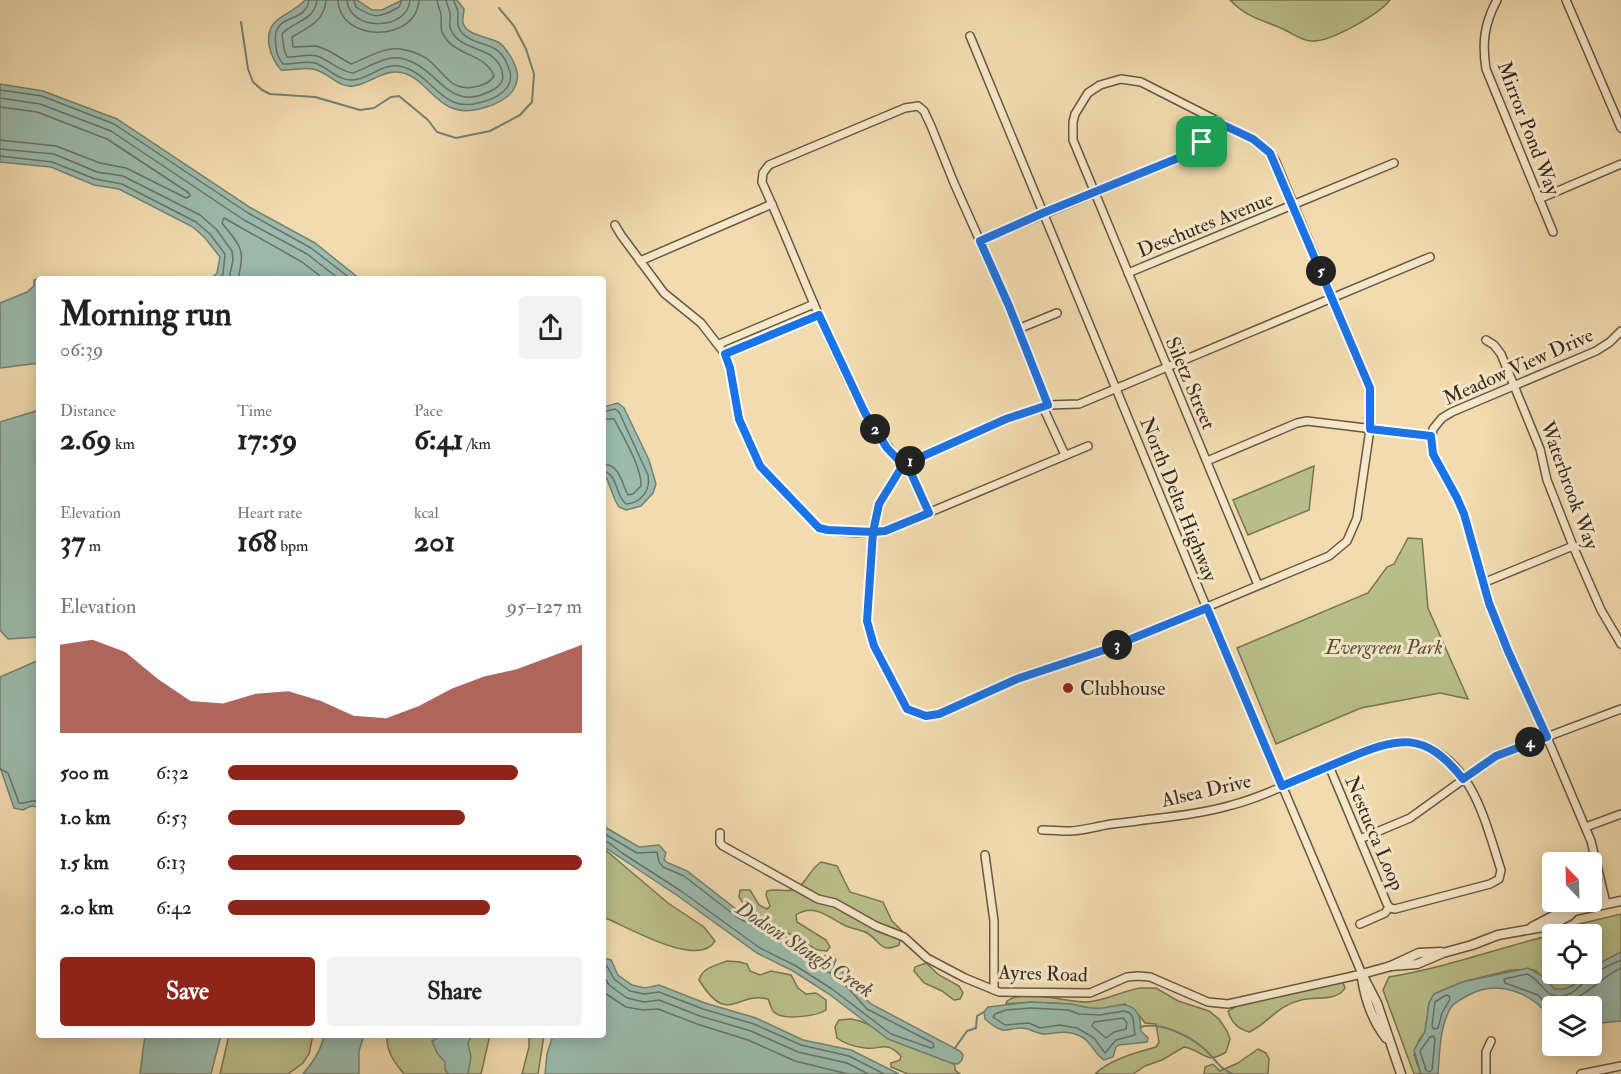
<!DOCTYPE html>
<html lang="en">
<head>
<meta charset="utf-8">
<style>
  :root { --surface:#fff; --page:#f2f2f2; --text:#222; --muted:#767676; --accent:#8f2418 }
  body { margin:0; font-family:"IM FELL Double Pica",serif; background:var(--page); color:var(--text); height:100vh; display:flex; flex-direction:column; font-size:22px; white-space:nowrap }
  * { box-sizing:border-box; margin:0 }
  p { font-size:20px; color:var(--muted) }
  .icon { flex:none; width:33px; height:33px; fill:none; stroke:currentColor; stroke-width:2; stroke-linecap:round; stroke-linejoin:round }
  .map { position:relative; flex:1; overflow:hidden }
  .details { position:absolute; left:36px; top:276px; width:570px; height:762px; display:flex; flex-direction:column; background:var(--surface); border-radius:6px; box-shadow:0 3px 15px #0003 }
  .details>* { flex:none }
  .needle { width:39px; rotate:337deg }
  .controls { position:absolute; left:1542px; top:852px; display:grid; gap:12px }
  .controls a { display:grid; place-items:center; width:60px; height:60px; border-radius:6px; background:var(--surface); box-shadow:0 3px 15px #0003; font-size:30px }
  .pin { position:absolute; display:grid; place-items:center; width:51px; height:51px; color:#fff; margin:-26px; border-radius:12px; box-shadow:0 3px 9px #0006 }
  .km { position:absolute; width:30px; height:30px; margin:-15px; border-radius:50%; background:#222; color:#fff; font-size:16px; line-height:30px; text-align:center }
  .round { display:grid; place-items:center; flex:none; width:63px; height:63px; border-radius:6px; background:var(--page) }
  .summary { display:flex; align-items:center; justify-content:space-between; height:102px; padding:0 24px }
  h1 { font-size:33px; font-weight:700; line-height:45px }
  .stats { display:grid; grid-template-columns:repeat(3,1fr); gap:9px; height:102px; padding:6px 24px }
  .stats div { display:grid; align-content:center }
  .stats b { font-size:30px; font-weight:700 }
  .stats small { font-size:16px; font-weight:400 }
  .stats p { font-size:16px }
  .chart { height:168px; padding:12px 24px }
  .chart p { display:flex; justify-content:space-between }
  .chart svg { width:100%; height:108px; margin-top:6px; fill:var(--accent); opacity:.7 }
  .action { display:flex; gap:12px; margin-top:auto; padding:12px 24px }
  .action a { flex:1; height:69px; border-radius:6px; background:var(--accent); color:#fff; font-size:24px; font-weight:700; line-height:69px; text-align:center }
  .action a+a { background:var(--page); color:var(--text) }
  ul { padding:0 24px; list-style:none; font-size:20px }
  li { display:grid; grid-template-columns:96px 72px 1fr; align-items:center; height:45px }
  li i { height:15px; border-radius:8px; background:var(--accent) }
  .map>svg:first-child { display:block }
  .green { fill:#b9c08b; stroke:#787454; stroke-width:1.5 }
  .water { fill:#9bbbae; stroke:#738174; stroke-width:1.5 }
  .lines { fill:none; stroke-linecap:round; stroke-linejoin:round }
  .shore { stroke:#697266; stroke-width:1.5 }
  .stream { stroke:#738174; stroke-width:2 }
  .minor-casing { stroke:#665642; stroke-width:10 }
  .tertiary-casing { stroke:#665642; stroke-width:11 }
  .minor { stroke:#f7e8cb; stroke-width:7 }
  .tertiary { stroke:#f7e8cb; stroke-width:8 }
  .route-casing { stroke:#fff; stroke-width:12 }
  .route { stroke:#1a73e8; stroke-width:8 }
  .poi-dot { fill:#8f2418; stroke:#f7e8cb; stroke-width:2 }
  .labels { text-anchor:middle; stroke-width:6; stroke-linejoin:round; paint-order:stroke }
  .street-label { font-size:20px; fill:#37291e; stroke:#f7e8cb }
  .park-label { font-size:20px; font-style:italic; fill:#584f39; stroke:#f7e8cb }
  .poi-label { font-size:20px; fill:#37291e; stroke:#f7e8cb; text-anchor:start }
  .water-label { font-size:21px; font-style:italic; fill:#504e42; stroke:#f7e8cb }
</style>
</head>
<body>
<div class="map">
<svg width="1621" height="1074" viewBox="0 0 1621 1074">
  <rect width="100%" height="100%" fill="#f2dcaf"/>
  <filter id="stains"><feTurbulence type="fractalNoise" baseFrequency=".00333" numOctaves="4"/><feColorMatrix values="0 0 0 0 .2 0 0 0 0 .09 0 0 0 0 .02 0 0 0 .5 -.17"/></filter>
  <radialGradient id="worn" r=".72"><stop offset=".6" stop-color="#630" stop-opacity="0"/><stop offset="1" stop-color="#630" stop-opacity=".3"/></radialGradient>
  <!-- green -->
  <g class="green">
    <path d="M1230,0h160c-11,14 -59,42 -78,41 -9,0 -17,-6 -25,-10 -22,-11 -39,-12 -57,-31z"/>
    <path d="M1314,466l-5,44 -61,25 -15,-35z"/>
    <path d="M1408,538l14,1 6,69 40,91 -28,-6 -79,15 -85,36 -39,-96 131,-55 19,-26 7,-3z"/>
    <path d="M603,848l65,55 36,24 11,14c-17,29 -90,-16 -112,-24z"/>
    <path d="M821,862l16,4 13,26 33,10 9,19 10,10 -3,14c-19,9 -18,-4 -32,-12 -7,-4 -16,-4 -23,-8 -16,-8 -30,-22 -48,-10l1,7 29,18 4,7 -3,4 -10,-1 -70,-41 -8,-12 1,-7h10l9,15 8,4 3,-3 -4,-11 1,-4c9,-3 18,1 25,-1 14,-4 16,-19 29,-28z"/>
    <path d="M1621,914v38l-19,10 -10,9v-37h-37l20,-9z"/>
    <path d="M1552,935v39h36c-9,6 -24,22 -35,14 -7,-6 -11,-13 -19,-18h-23l-49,12 -28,12 -5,9 -4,29 -6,8 -5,15 7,19h-7l-31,-84 6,-13c56,-9 108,-29 163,-42z"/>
    <path d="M727,961l13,1 7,2 3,7 10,4 11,-4 20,4 7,13 8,6 10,-1 10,7v10c-9,6 -43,11 -52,2 -3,-3 -4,-9 -6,-13 -32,-8 -40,28 -69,-19 3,-12 17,-15 28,-19z"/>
    <path d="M926,963l13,12 20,11 4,7 -3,6 -6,1 -12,-9 -18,-8 -10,-12 1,-4z"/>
    <path d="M1342,980l3,8c-8,14 -30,8 -44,12 -25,6 -33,24 -52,32 -11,-3 -18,-10 -21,-21l10,-6z"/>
    <path d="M1141,988h15l22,13 31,10 10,8 8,12 3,8 -4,13c-22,14 -22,-2 -42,-5l-22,13 -17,6 -12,8h-38c16,-15 40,-21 61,-27l3,-5 -3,-18 -11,-1 -7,-9 -13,-10 -24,5 -22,-1 -11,-4 -37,-2 -25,2 1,-3c19,-13 56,1 79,1 18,0 37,-12 55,-14z"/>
    <path d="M851,1019c17,2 31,15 47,23 19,9 41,11 57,23v5l5,4h-52l-17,-7v-4l9,-3 1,-4c-16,-16 -18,-6 -36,-8 -10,-1 -20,-4 -28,-10l-2,-11 4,-7z"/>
    <path d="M229,1035h84l-4,19 -6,9 -15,11h-68z"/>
    <path d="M387,1035h103l-9,39h-77c-10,-12 -18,-23 -17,-39z"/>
    <path d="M529,1035h15l-6,39h-16l7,-27z"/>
    <path d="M1258,1049l8,4 3,6 -1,15h-64l1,-7 8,-3 7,7 18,-8z"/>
  </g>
  <!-- water -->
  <g class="water">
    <path d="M305,0h52l15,10h10l20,-10h55l7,9c0,4 -2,10 -1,14 3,12 25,14 35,19 8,5 17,20 19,30 2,9 -3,19 -9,24 -9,7 -19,11 -29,13 -44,11 -50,-36 -83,-37 -15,-1 -28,13 -43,14 -15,2 -25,-14 -40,-17 -10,-2 -22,2 -32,1 -7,-8 -10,-15 -12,-25 -4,-29 21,-28 36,-45z"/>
    <path d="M0,84l43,7 74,28 134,89 64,35 45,36h-149l6,-6 3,-16 -15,-19 -12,-11 -74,-38 -25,-4 -43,-18 -51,-5z"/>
    <path d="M38,279l1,84 -39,5v-65l27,-11 7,-6v-6z"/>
    <path d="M618,403l6,5 25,52 7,24 -3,9 -12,13 -15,4 -7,-3 -4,-7 -8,-21 -4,-5v-67z"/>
    <path d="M39,410v227l-31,2 -8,-9v-208z"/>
    <path d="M39,660v147l-8,-1 -8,4 -9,-2 -14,-41v-90z"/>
    <path d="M603,826l36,21 20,-2 7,8 -2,6 2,3 21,9 53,41 80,44 13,-1 3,5 -4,9 11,-1v8l28,28 89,47 3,4 -1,5 -4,4 -7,-1 -63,-24 -59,-45 -36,-23 -36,-18 -79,-57 -75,-50z"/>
    <path d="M1621,952v69l-29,3v-18h-40v13c-20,-26 -54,-41 -85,-23 -5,3 -11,6 -15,10 -13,19 -12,47 -14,68h-17l-7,-24 11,-18 4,-29 5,-9 28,-12 66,-14 13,7 14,14h10l7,-3 16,-12h4v-3l10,-9z"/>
    <path d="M603,958l8,2 7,15 14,10 13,3 14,-3 46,18 51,15 47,22 48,10 48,24h-354l2,-20 6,-19h50z"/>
    <path d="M1031,1002c13,1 26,1 38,2 12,1 21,6 33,4 11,-1 23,-7 32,1 7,6 6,14 7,22l7,7 -1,4 -28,3 -3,2 -3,10 -9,3c-11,-7 -13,-20 -26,-25 -12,-5 -21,-2 -33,-1 -7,0 -11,-3 -17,-5 -22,-5 -19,11 -43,-10l-1,-7 4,-5z"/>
    <path d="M145,1035h76l-10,39h-71z"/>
    <path d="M324,1035h40l-5,16v23h-56c10,-12 18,-23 21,-39z"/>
    <path d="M442,1035h30l-4,8 3,14 -3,17h-19l-4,-4v-8l-8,-9 -5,-12z"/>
  </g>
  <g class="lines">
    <!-- shore -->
    <g class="shore">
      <path d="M309,0c-3,26 -39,10 -33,46 0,7 3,13 7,18 11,1 22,-4 32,-1 12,4 24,18 37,17 16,0 30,-17 47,-14 33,6 41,47 79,37 9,-2 18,-5 25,-11 6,-5 9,-13 7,-20 -10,-35 -30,-22 -47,-38 -7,-7 -5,-13 -5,-21 0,-6 -4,-8 -4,-13"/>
      <path d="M317,0c-2,21 -24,21 -35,34l2,15 3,8c10,1 20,-4 30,-1 12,4 23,16 36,17 14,-5 31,-17 47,-15 41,8 47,60 96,30 8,-6 8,-11 5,-20 -10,-24 -44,-16 -51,-41 -1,-5 1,-10 0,-14 -1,-5 -3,-8 -4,-13"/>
      <path d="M326,0c-1,21 -19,28 -34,37l1,10 24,-1 12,5 22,13c16,-6 32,-17 49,-15 8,1 19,5 26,9 20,15 24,36 53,28 7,-2 12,-5 15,-10 -9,-24 -41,-19 -52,-44 -2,-6 0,-12 -1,-18 -2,-5 -3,-9 -4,-14"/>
      <path d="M338,0c1,43 79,43 81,0"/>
      <path d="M347,0c2,32 61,31 63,0"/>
      <path d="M354,0l2,7c18,12 24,11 43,0l3,-7"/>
      <path d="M0,90l42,6 72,28 134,89 63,35 40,31"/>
      <path d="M0,98l40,6 71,27 133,89 63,34 32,25"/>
      <path d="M0,107l37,5 70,27 82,54 1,3 -4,2 -60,-30 -26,-5 -44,-17 -56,-6"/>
      <path d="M0,149l54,5 43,18 26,4 77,39 16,14 16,22 1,9 -4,19"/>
      <path d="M0,156l52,6 43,17 27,5 74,38 14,12 15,20 -2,20 -4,5"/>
      <path d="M238,279c8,-31 2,-33 -16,-56l2,-5 78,44 22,17"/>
      <path d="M603,412l12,-3 4,3 29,63c3,14 -6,28 -22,29 -11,-9 -8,-30 -23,-33"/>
      <path d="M603,419h11c9,17 28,49 27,67l-8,8 -5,1c-7,-12 -7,-30 -25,-31"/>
      <path d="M0,769l8,4 11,30c4,1 12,-3 20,-2"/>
      <path d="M603,833l34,20 20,-1 2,10 4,5 21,9 53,41 80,44 8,1 3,10 9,4 30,33 66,34 1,4 -3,1 -40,-14 -59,-45 -36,-23 -36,-18 -79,-57 -59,-38 -14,-11h-5"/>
      <path d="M603,964l4,2 7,13 16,12 14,3 15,-2 44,17 51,15 47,21 48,11 35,18"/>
      <path d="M603,975l6,10 18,13 17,4 15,-2 41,16 51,15 47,21 49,11 21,11"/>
      <path d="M603,992l23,15 17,3 15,-1 39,15 51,16 47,21 53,13"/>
      <path d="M1446,995l3,1 1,3 -8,14 -4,15 -4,1 -2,-3 3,-24z"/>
      <path d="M1560,1006l2,-3c23,-5 38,-25 59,-35"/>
      <path d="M1031,1008l37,2 11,4 21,1 24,-4 6,2 3,5 2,17 -19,5 -11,13 -11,-15 -17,-10 -17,-3 -20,3 -11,-5 -24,2 -12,-8 2,-3 11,-4z"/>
      <path d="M1552,1010l-14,-15 -33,-12 -1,-4 23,-5c12,5 16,17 25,21 17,7 30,-12 40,-20 8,-5 20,-11 29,-15"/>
      <path d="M1123,1018l4,5 -1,6 -12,3 -8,6 -14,-12 2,-4z"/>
      <path d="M1433,1036l2,3 -3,31 -3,2 -3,-2 -6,-19 10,-14z"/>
    </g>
    <!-- stream -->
    <g class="stream">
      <path d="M241,22l7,47 5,13 9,8 8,4 45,3 45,13 14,-2 17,-11 8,-1 29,24 9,12 19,6 34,-7 30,-16 12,-13 2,-28 -8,-25 -12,-23 -15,-18"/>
      <path d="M1140,1027c21,-5 46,7 62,20 12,9 16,22 31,27"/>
      <path d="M955,1048l12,-17 9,-3 1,-12 7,-4"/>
    </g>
    <!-- minor casing -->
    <g class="minor-casing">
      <g id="minor">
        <path d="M1497,0c-13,24 -15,43 -11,69l67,163"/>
        <path d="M1566,0l55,128"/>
        <path d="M1539,199l82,-35"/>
        <path d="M615,225l6,10 43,58 37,30 24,31 5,14 9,51 21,47 59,62c20,5 46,6 66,3l203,-85"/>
        <path d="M980,241l203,-85 19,-14 15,-21"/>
        <path d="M640,261l132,-57"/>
        <path d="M1128,273l266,-110"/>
        <path d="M1018,329l39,-16"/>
        <path d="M1486,340l8,5 7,9 39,95 7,31 26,66 28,64 20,34"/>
        <path d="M719,344l95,-40"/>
        <path d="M725,354l94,-39"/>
        <path d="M1048,405l-39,-99 -55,-123 -23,-57 -7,-15 -6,-5 -13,2 -136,57 -6,8 -1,9c25,55 46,111 71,165 19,42 39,84 70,118l103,-46 42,-14 31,-1 351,-147"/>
        <path d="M1043,407l22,48"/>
        <path d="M1207,461l90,-38 10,-2 124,15"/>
        <path d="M929,513l-18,-40 -8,-8 -24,39 -6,28 -6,89 7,25 33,63 19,7 13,-2 78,-35 87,-29 225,-94 18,-15 10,-23 13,-89v-41l-95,-228 -5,-7 -17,-14 -112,-57 -20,-3 -21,6 -12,8 -13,21 -2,8v18l185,445"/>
        <path d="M1483,583l90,-37"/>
        <path d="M1586,827l35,-13"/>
        <path d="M1042,830c9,0 18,1 27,1 11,0 21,-3 32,-5 12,-3 24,-3 36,-5 31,-4 64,-7 95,-16 34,-9 68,-27 101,-41 28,-11 60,-31 92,-18 49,19 61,79 76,124l-2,9 -9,5 -95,25 -5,-1 -3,-4 -58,-138"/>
        <path d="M720,833v10l3,3 95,53 17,4 41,23 28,11 23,21 38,20 34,14 91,1 37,-16 11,-1 12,1 58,25 20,2 134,-30 -159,-375 -233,-563"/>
        <path d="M1360,839l50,-21 86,-62 125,-47"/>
        <path d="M985,855l9,66v69"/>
        <path d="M1606,903l-15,-62 -56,-132 -31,-65 -15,-41 -25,-89 -7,-16 -24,-44 -2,-12 2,-13 9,-11 10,-6 144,-61 14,-9 11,-11"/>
        <path d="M1360,924l25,-11 4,-6"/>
        <path d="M1486,1074v-22l5,-11"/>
        <path d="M1581,1074l40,-8"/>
      </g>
    </g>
    <!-- tertiary casing -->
    <g class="tertiary-casing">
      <g id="tertiary">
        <path d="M1532,927l23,-12 66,-14"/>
        <path d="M1391,966l26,-2 26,-11 29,-8 26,-10 51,-9 20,-10 4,-4"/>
        <path d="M1362,974l15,29 24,71"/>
        <path d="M1362,974l29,-8 28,-13 22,-1"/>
        <path d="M1362,978c3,21 11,43 24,60"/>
      </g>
    </g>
    <!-- minor -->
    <use href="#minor" class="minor"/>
    <!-- tertiary -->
    <use href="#tertiary" class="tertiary"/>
  </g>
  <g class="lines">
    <!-- route casing -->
    <g class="route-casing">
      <path id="route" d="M1202,142l-19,14 -140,57 -63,28 29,65 39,99 -42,14 -103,46 -24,39 -6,28 -45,-2 -9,-2 -59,-62 -21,-47 -9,-51 -5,-14 94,-39 46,98 22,35 24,25 18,40 -44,18 -12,1 -6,89 7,25 33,63 19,7 13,-2 78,-35 87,-29 103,-42 75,178c21,-9 43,-18 64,-27 53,-22 78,-29 117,20l33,-23 51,-19 -39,-86 -19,-48 -25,-89 -7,-16 -24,-44 -2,-18 -61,-7v-41l-100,-235 -17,-14 -36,-17 -15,20"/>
    </g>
    <!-- route -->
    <use href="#route" class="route"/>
  </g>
  <!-- markers -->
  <circle class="poi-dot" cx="1068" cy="688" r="6"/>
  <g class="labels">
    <!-- street labels -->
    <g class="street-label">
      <text transform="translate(1529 128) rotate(69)" y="7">Mirror Pond Way</text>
      <text transform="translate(1205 224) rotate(-22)" y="7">Deschutes Avenue</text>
      <text transform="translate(1518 366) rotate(-24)" y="7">Meadow View Drive</text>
      <text transform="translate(1191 383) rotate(67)" y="7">Siletz Street</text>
      <text transform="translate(1570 485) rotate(70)" y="7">Waterbrook Way</text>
      <text transform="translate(1179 499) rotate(68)" y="7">North Delta Highway</text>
      <text transform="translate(1206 790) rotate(-13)" y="7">Alsea Drive</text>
      <text transform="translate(1375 833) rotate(67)" y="7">Nestucca Loop</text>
      <text transform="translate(1043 973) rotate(2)" y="7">Ayres Road</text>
    </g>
    <!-- park labels -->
    <g class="park-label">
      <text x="1384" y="654">Evergreen Park</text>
    </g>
    <!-- poi labels -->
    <g class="poi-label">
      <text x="1080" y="695">Clubhouse</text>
    </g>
    <!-- water labels -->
    <g class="water-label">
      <text transform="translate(805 949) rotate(33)" y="7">Dodson Slough Creek</text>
    </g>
  </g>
  <rect width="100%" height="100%" filter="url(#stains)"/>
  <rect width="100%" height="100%" fill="url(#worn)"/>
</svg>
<div class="controls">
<a><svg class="needle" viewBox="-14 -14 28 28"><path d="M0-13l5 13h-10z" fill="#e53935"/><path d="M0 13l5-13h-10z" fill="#767676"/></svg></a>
<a><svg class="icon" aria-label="locate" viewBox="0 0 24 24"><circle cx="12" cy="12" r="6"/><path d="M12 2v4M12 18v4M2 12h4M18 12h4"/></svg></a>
<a><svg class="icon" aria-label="layers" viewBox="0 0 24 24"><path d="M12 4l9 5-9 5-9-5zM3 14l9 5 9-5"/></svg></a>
</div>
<div class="pin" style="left:1202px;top:142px;background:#1e9e55"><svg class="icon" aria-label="arrive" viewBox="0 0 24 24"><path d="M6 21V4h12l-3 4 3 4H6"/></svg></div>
<b class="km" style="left:910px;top:461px">1</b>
<b class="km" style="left:875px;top:429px">2</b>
<b class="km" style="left:1117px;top:645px">3</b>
<b class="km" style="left:1530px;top:742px">4</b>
<b class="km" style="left:1321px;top:271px">5</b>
<section class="details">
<div class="summary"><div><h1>Morning run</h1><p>06:39</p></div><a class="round"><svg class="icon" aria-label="share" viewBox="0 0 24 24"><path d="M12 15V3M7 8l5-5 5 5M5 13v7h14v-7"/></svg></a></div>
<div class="stats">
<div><p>Distance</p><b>2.69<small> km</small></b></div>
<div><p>Time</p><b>17:59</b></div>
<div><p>Pace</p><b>6:41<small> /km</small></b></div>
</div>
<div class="stats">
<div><p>Elevation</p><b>37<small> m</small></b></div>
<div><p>Heart rate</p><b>168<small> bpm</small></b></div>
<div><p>kcal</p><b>201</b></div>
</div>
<div class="chart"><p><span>Elevation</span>95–127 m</p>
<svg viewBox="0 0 160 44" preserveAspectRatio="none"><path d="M0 44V8L10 6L20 11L30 22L40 31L50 32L60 28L70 27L80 31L90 37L100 38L110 33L120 26L130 21L140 18L150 13L160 8V44z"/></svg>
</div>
<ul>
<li><b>500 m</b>6:32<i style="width:82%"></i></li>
<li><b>1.0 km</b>6:53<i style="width:67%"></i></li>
<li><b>1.5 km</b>6:13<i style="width:100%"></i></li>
<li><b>2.0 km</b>6:42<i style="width:74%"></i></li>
</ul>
<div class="action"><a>Save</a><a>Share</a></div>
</section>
</div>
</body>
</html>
